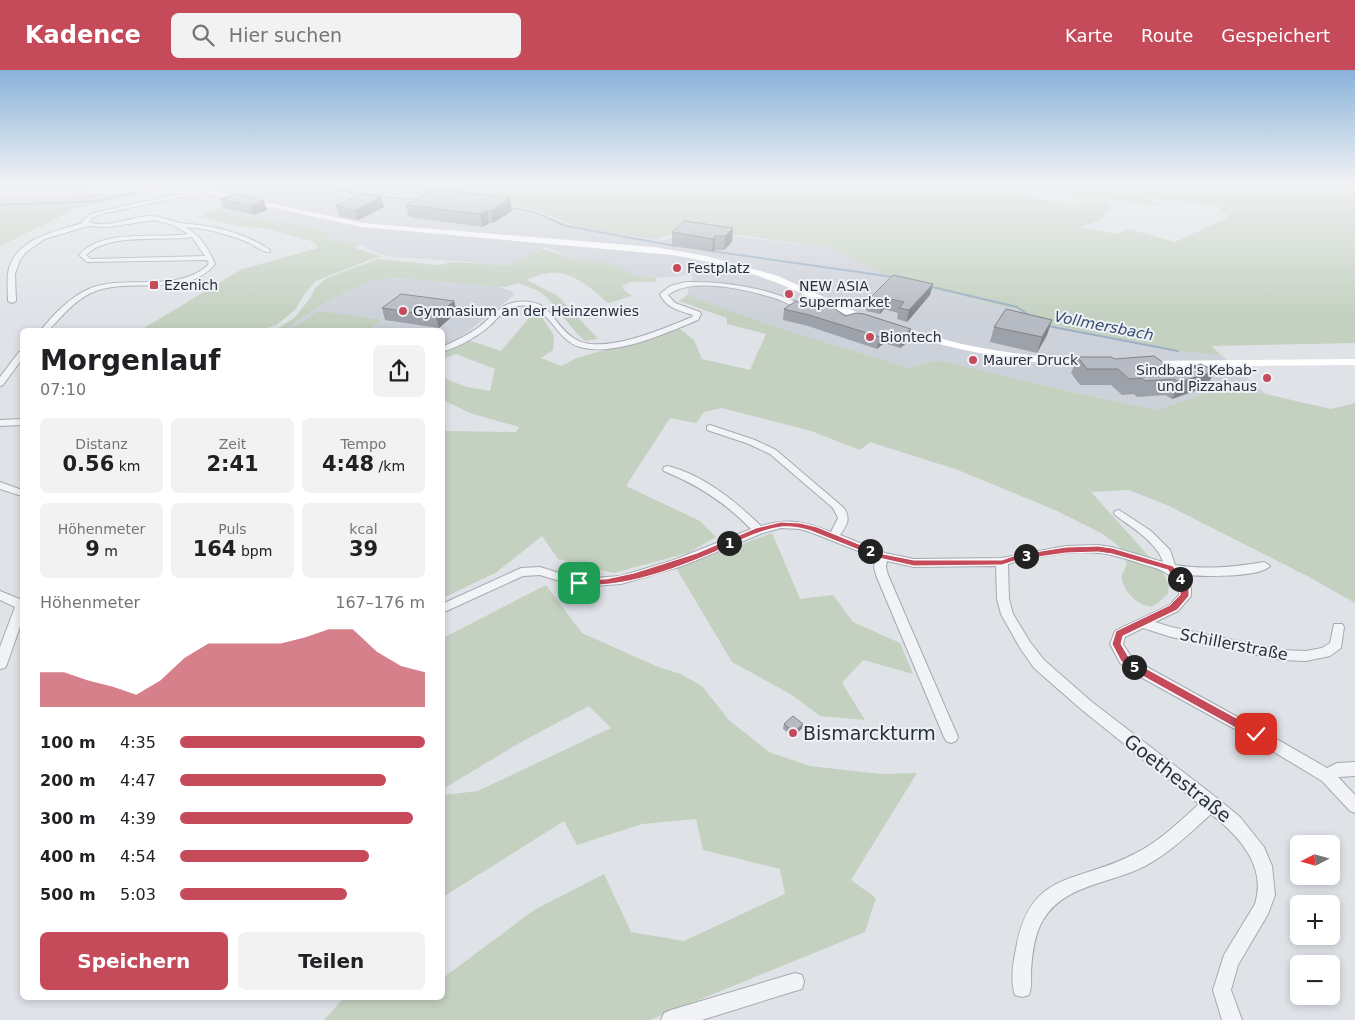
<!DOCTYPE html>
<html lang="de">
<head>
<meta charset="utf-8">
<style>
  :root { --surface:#fff; --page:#f2f2f2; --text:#202124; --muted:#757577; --accent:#c54b5b }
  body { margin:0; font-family:"DejaVu Sans",sans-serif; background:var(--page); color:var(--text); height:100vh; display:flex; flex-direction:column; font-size:19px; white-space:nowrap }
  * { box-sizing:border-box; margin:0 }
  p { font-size:16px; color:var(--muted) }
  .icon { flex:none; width:28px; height:28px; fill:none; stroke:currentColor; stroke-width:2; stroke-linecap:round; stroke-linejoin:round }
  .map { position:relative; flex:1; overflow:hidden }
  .side { position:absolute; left:20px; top:258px; width:425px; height:672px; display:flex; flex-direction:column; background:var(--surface); border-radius:8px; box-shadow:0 2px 8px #0003 }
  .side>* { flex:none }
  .needle { width:32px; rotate:264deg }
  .buttons { position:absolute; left:1290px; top:765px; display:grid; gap:10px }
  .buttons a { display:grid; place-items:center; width:50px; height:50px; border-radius:8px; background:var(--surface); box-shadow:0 2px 8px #0003; font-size:25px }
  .pin { position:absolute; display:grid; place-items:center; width:42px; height:42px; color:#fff; margin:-21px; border-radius:10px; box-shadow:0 2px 8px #0006 }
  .km { position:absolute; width:25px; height:25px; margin:-12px; border-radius:50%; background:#222; color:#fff; font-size:14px; line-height:25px; text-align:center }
  .round { display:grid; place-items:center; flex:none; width:52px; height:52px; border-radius:8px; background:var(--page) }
  .summary { display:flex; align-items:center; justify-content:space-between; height:85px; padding:0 20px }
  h1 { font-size:28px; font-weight:600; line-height:38px }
  .stats { display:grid; grid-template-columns:repeat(3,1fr); gap:8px; height:85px; padding:5px 20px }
  .stats div { display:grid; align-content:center; border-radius:8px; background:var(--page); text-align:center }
  .stats b { font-size:21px; font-weight:600 }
  .stats small { font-size:14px; font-weight:400 }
  .stats p { font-size:14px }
  .chart { height:140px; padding:10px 20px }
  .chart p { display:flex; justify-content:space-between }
  .chart svg { width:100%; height:90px; margin-top:5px; fill:var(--accent); opacity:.7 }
  .button { display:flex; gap:10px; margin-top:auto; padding:10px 20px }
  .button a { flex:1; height:58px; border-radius:8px; background:var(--accent); color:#fff; font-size:20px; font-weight:600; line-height:58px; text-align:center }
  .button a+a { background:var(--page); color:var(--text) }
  ul { padding:0 20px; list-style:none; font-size:16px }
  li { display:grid; grid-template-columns:80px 60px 1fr; align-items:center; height:38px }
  li i { height:12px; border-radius:6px; background:var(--accent) }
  header { display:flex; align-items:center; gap:30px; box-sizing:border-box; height:70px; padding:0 25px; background:var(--accent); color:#fff }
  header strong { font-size:24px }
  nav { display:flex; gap:28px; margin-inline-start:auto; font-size:18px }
  .search { width:350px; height:45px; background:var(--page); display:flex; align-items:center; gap:12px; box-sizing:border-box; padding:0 18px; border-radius:8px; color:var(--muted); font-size:19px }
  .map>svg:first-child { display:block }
  .built { fill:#cdd1d9 }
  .green { fill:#c4d1c1 }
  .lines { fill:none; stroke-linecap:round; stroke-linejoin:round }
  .stream { stroke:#9cafc5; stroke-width:2 }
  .street-casing { stroke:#a5a9b1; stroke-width:2 }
  .street { fill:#f1f3f6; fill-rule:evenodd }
  .secondary { fill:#fff; fill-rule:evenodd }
  .wall { fill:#9da1a9 }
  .shaded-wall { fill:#808389 }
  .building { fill:#b7bbc4; stroke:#808389 }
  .route { fill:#c54b5b; stroke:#fff }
  .poi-dot { fill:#c54b5b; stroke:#eef1f5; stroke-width:2 }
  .labels { text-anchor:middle; stroke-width:4; stroke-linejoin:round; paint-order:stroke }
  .far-poi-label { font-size:14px; fill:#29303d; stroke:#eef1f5; text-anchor:start }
  .far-water-label { font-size:15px; font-style:italic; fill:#364e6f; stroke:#eef1f5 }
  .street-label { font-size:16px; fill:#29303d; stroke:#eef1f5 }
  .near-poi-label { font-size:19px; fill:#29303d; stroke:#eef1f5; text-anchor:start }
  .near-street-label { font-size:19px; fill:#29303d; stroke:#eef1f5 }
</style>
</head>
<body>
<header>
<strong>Kadence</strong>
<div class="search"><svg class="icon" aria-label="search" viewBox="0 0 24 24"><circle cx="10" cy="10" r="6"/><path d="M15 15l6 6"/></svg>Hier suchen</div>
<nav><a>Karte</a><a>Route</a><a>Gespeichert</a></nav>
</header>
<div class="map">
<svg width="1355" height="950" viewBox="0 0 1355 950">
  <rect width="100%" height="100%" fill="#dfe2e7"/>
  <!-- built -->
  <g class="built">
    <path d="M63,112h146l-13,5 -11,1h-52l-9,5 -41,7 -79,4 -4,-3v-6l39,-2z"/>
    <path d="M235,112l304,32 40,14 76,15 34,-12 145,17 57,31 138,34 21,12 129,26 42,4 45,39 -45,-6 -65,22 -84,-18 -134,-32 -29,8 -139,-43 -83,-30 6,-20 -37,3 -23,-3 -14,-9 -13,-4 -29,-2 -31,-13 -35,18 -123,-9 -19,-6 -8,-6 -33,-5 2,-4 -49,-14 -9,2 -49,-12 -2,-2 10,-4 -33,-11z"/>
    <path d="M396,208l100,8 15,5 3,4 -45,36 -26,16 -1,-17h-157l42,-29 22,-11 22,-9z"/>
  </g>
  <!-- green -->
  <g class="green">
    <path d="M0,112h65l-17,5 -21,1 -27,4z"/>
    <path d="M289,112h693l-14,1 106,23 13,-5 20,1 5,7 -14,12 -18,6 37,7 12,-5 46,13 54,-25 -14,-12 -74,-7 27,9 -125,-15 -55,-10h367v161l-144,3 10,9 -42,-4 -129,-26 -21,-12 -138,-34 -57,-31 -149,-20 -29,12 -76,-12 -48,-19 -107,-13 -45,-1z"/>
    <path d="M138,121l9,1 -77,18v2l-70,34v-42l6,3 77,-6z"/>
    <path d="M227,133l5,2 -10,4 1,2 49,12 9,-2 50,13 -3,5 33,5 -6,4 25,8 -64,25 -11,12 -10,17 -19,15 -18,5h-117l101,-61 76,-21 -4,-6 -46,-13 -36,-4 -33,-8z"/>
    <path d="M543,179l34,11 29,2 13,4 14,9 23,3v4h-25l-9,4 2,4 8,6 -24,7c-26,-23 -46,-41 -81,-23l31,16 40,43 -13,2c-17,-14 -27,-36 -45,-49 -7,-4 -15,-6 -22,-9l-13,4 -109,-9 -25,3 -22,9 -22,11 -42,29h-9l19,-13 16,-20 4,-9 12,-10 51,-19 60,6 15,-3 58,3z"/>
    <path d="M687,225l83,30 139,43 29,-8 134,32 84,18 65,-22 45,6 65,15 24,-6v200l-46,-26 -140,-71 -40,-16 -38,2 72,80 6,14 -1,8c-5,4 -10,10 -16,12 -13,2 -32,-17 -30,-31 1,-3 4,-8 5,-11l-5,-15 -19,-15 -46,-23 -99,-41 -88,-28 -10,8 -49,-19 -89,-23 -18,4 -8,11 -26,-5 -44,68 74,35 16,16 -28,16 -75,20 -55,-14 -16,-23 -45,36 -54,26v-170l4,3 69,1 3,-5 -49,-14 -27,-13v-22l24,9 23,4 5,-22 -39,-15 -13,5v-8l25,-11 33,11 32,-38 6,-1 15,24 -1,14 -12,8 20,8 16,-8 102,-30 15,12 8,19 48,11 16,-36 -39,-10v-6l-48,-17z"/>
    <path d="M318,241l64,9 -14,10h-78z"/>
    <path d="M772,463l28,66 33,-4 20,27 47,21 13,31 -50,-14 -21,23 23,37 -45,-4 -28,-21 -60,-33 -56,-94z"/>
    <path d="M546,515l36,48 76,34 23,7 21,12 27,34 40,32 41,14 70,8 37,-1 -66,107 25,18 -11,34 -215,88h-326l20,-22h98l1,-20 91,-68 70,-36 27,58 53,9 101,-47 -5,-25 -77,-19 -7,-31 -54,5 -65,21 -13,-24 -121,76v-102l35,-4 133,-63 -22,-22 -68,36 -78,47v-151z"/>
  </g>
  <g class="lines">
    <!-- stream -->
    <g class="stream">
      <path d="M293,114l99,14 27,1"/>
      <path d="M0,135l97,-4 39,-9"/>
      <path d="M510,138l24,4 32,14 110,20"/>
      <path d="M711,181l182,26"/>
      <path d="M928,216l89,21 13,9"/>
      <path d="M1048,256l130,25"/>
    </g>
    <!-- street casing -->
    <g class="street-casing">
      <g id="street">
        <path d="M188,122l2,3 -89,19 -8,3 -4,5c18,7 42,-5 60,-6 11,0 20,4 30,7 6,1 13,1 19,2 25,3 52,11 72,25v2c-8,1 -17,-8 -25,-11 -19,-7 -39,-13 -59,-14 14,9 23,22 29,37 -29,35 -81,13 -119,27 -20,7 -33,24 -47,39h-8c13,-16 30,-34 50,-42 37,-14 87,6 118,-24l-2,-4 -120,2 -8,-7c24,-27 76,-16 109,-21l-15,-9 -19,-5 -46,7 -20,-1 -43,13 -19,13 -6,8 -5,14 1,27 -4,2 -4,-2c0,-9 -1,-19 0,-28 5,-34 48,-42 75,-50l-1,-1 7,-7 9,-3zM192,167l13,19 -114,3 -5,-4c23,-23 75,-13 106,-18z"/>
        <path d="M686,212c36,-1 76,5 110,20 4,2 10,3 14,6l-4,2c-10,-2 -19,-7 -29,-11 -28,-9 -85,-23 -109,-4l7,8 25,9 1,2 -3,6c-32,13 -83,37 -118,27 -27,-8 -31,-47 -64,-41 -12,2 -20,15 -30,23 -13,10 -28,18 -44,23v-5c13,-6 26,-12 37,-20 13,-10 21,-23 38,-25 36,-4 34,23 58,37 28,17 89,-11 117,-22l1,-2c-13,-4 -27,-7 -33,-21l10,-8z"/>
        <path d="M19,282h3v7l-19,26 -3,1v-9z"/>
        <path d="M22,349v6l-22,1v-6z"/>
        <path d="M710,355l45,15 21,10 68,58c7,11 3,17 -4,27l45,18 29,6 88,-1 64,-12 32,-1 14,2 51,15c-6,-20 -32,-35 -48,-47l-1,-2 1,-2 4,-1 32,21 19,19 5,15c31,5 58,2 89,-3l6,4c-10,12 -74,11 -89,8l10,14v8l-13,15 -23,11 16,5 110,23 25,1 16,-3 8,-5 4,-19h8l2,3 -3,21 -11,8 -24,5 -25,-1 -110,-23 -28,-9 -18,9 -2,7 7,11 8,7 123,68 66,38 10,-5 18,-1v14l-17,1 17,18v18l-5,-2 -28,-30 -71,-43 -123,-68 -8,-7 -10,-19 5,-13 55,-26 9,-10c0,-20 -19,-26 -34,-30 -15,-5 -30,-10 -45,-12 -29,-3 -64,3 -92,11l1,35 4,15 17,28 14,18 48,42 125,96 23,19 24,30 8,19 3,29 -7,19 -30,51 -7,25 11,30h-20l-9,-30 11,-35 31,-51c12,-38 -16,-68 -44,-90 -20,18 -41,39 -66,52 -34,18 -81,18 -102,54 -9,15 -11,35 -12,52 0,8 1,15 -2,23l-7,2 -7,-2c-5,-14 -2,-32 1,-46 14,-81 63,-65 120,-96 24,-12 43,-31 63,-49l-117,-94 -48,-42 -14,-20 -19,-34 -4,-15 -1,-33 -82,1 -27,-6 -1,6 2,8 70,162 -2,4 -5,2 -5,-2 -2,-4 -68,-162 -2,-8 2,-9 -66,-26 -10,-3 -19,-1 -18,5 -81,33 -61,18 -42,3 -39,-12 -17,1 -81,37v-9l79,-36 19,-1 39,12 42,-3 53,-16 77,-31c-25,-26 -53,-44 -87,-58l-1,-2 1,-2 4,-1c36,9 67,35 93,60 30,-8 42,-5 70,6l7,-14 -5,-10 -63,-54 -21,-10 -42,-14v-4z"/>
        <path d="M0,412l22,8v6l-22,-7z"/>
        <path d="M0,521l22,9v21l-15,43 -2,4 -5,1v-22l15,-40 -15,-7z"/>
        <path d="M795,903l7,2 2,7 -2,7 -7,2 -93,29h-41l3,-7 7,-3z"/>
      </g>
    </g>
    <!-- street -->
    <use href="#street" class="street"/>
    <!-- secondary -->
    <g class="secondary">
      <path d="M199,115l10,2v3l153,33 292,24 52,9 72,20 98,45 -1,2h-8c-32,-12 -62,-30 -95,-42 -32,-13 -66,-20 -100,-26l-310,-28 -157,-34 -12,3 -12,-2v-3l-181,5v-4l188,-5zM199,119l2,1 -11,1z"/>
      <path d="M893,255c25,6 49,15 74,20 42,9 86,13 129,16l6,3c-8,7 -28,2 -38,1 -60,-5 -117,-17 -175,-35l-1,-2z"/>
      <path d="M1355,289v6l-208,2 -6,-3 6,-3z"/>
    </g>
  </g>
  <!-- wall -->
  <g class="wall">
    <path d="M221,129l43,2 3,9 -13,5 -30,-7z"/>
    <path d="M406,135l106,6 -19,12h-4l-6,4 -74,-10z"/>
    <path d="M336,136l48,1 -26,13 -19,-4z"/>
    <path d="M733,158l-1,14 -8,8h-9l-3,2 -40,-6v-14z"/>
    <path d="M933,214l-3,11 -23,27 -10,-3 1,-6 -14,-4 -4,5 -14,-3 2,-11z"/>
    <path d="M454,231l3,11 -18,16 -54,-8 -3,-12z"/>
    <path d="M784,239l61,7 19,-2 45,27 -9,7 -16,-5 -7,6 -69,-23 -25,-6z"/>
    <path d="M1052,250l-5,15 -10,18 -47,-11 4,-15z"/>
    <path d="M1078,287l37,2 61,13 39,-1 -9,16 -34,12 -7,-4 -28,2 -3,-3 -12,1 -11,-10h-31l-9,-12z"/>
    <path d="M784,654l18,4 -8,9 -11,-8z"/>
  </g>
  <!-- shaded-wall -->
  <g class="shaded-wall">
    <path d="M381,127l3,10 -26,13 -3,-10z"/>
    <path d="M510,128l2,13 -19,12 -2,-12z"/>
    <path d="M264,131l3,9 -13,5 -4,-9z"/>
    <path d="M487,140l2,13 -6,4 -3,-13z"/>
    <path d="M733,158l-1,14 -8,8 1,-14z"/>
    <path d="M715,166v14l-3,2 1,-13z"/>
    <path d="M933,214l-3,11 -23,27 2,-12z"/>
    <path d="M886,228l-2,11 -4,5 2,-11z"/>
    <path d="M454,231l3,11 -18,16 -3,-12z"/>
    <path d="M1052,250l-5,15 -10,18 5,-16z"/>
    <path d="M911,259l-2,12 -9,7 2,-11z"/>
    <path d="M886,262l-2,11 -7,6 3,-12z"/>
    <path d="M1215,301l-9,16 -34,12 8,-17z"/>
    <path d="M803,654l-1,4 -8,9v-5z"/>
  </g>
  <!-- building -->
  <g class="building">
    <path d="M434,119l76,9 -19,13 -4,-1 -7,4 -74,-9z"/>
    <path d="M235,124l29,7 -14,5 -29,-7z"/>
    <path d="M361,124l20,3 -26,13 -19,-4z"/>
    <path d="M685,151l48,7 -8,8h-10l-2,3 -41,-7z"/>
    <path d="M893,205l40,9 -24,26 -10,-2 5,-6 -18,-4 -4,5 -14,-3z"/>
    <path d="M401,224l53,7 -18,15 -54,-8z"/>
    <path d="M796,231l9,3 16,-2 9,3 15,11 11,-3 8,1 47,15 -9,8 -16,-5 -6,5 -71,-22 -25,-6z"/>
    <path d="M1006,239l46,11 -10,17 -48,-10z"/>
    <path d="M1154,286l22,16 25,-8 14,7 -35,11 -7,-3 -28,2 -3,-3 -13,1 -11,-10h-31l-9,-12h33l4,2z"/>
    <path d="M793,646l10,8 -9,8 -10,-8z"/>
  </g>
  <!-- sky -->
  <linearGradient id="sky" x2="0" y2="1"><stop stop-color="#89b2da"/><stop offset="0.46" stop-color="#f1f2f4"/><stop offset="1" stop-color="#f1f2f4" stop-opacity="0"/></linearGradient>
  <rect width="1355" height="245" fill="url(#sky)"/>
  <!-- route -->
  <path class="route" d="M781,452l19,1 17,4 66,27 31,6h88l14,-5 50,-8 32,-1 14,2 61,18 16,22v8l-12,14 -54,26 -2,8 7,12 8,7 124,68 1,3 -1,3h-8l-122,-68 -9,-8 -9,-17 4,-13 54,-26 10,-10v-7l-12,-18 -56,-16 -14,-2 -32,1 -49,7 -15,5 -88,1 -35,-8 -68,-27c-9,-3 -20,-5 -30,-4 -22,3 -44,15 -64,24 -37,16 -85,34 -124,34 -7,1 -14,2 -18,-2l4,-3 27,-1 28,-6 63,-20 59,-25z"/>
  <!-- markers -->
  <g class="poi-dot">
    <circle cx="677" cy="198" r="5"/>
    <rect x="149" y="210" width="10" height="10" rx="2.5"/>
    <circle cx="789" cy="224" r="5"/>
    <circle cx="403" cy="241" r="5"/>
    <circle cx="870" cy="267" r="5"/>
    <circle cx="973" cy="290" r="5"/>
    <circle cx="1267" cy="308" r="5"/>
    <circle cx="793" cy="663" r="5"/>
  </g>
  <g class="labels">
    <!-- far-poi labels -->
    <g class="far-poi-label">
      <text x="687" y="203">Festplatz</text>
      <text x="164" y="220">Ezenich</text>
      <text x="799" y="221">NEW ASIA<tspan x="799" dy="16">Supermarket</tspan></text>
      <text x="413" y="246">Gymnasium an der Heinzenwies</text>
      <text x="880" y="272">Biontech</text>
      <text x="983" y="295">Maurer Druck</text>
      <text x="1257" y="305" text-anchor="end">Sindbad's Kebab-<tspan x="1257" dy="16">und Pizzahaus</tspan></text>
    </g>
    <!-- far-water labels -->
    <g class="far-water-label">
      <text transform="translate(1104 256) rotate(11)" y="5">Vollmersbach</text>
    </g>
    <!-- street labels -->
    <g class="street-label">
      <text transform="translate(1234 574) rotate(11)" y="6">Schillerstraße</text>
    </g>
    <!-- near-poi labels -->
    <g class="near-poi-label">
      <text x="803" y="670">Bismarckturm</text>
    </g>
    <!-- near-street labels -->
    <g class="near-street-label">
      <text transform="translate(1178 708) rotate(38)" y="7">Goethestraße</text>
    </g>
  </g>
</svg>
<div class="buttons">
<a><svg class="needle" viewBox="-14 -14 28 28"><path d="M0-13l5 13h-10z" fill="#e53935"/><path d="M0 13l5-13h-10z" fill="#757577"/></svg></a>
<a>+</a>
<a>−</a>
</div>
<div class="pin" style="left:579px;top:513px;background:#1e9e55"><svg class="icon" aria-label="arrive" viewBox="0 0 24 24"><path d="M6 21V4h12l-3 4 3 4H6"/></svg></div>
<div class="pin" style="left:1256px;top:664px;background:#d93025"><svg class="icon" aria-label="check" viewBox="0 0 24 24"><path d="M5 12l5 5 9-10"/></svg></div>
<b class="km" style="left:729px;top:473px">1</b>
<b class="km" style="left:870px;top:481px">2</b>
<b class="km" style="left:1026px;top:486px">3</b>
<b class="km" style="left:1180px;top:509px">4</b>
<b class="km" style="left:1134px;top:597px">5</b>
<section class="side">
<div class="summary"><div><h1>Morgenlauf</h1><p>07:10</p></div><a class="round"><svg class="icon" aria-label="share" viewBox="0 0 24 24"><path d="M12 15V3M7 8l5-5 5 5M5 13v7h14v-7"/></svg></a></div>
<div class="stats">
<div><p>Distanz</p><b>0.56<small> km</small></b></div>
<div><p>Zeit</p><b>2:41</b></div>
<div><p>Tempo</p><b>4:48<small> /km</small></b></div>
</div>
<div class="stats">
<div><p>Höhenmeter</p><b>9<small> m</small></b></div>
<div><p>Puls</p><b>164<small> bpm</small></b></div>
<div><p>kcal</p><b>39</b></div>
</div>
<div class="chart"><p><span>Höhenmeter</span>167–176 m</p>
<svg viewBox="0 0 160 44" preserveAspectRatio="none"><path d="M0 44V27L10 27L20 31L30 34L40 38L50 31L60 20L70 13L80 13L90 13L100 13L110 10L120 6L130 6L140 17L150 24L160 27V44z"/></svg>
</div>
<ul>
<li><b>100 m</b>4:35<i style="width:100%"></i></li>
<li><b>200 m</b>4:47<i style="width:84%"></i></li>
<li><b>300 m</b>4:39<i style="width:95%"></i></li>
<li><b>400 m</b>4:54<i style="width:77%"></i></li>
<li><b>500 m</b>5:03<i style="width:68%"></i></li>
</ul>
<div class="button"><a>Speichern</a><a>Teilen</a></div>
</section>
</div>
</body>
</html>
